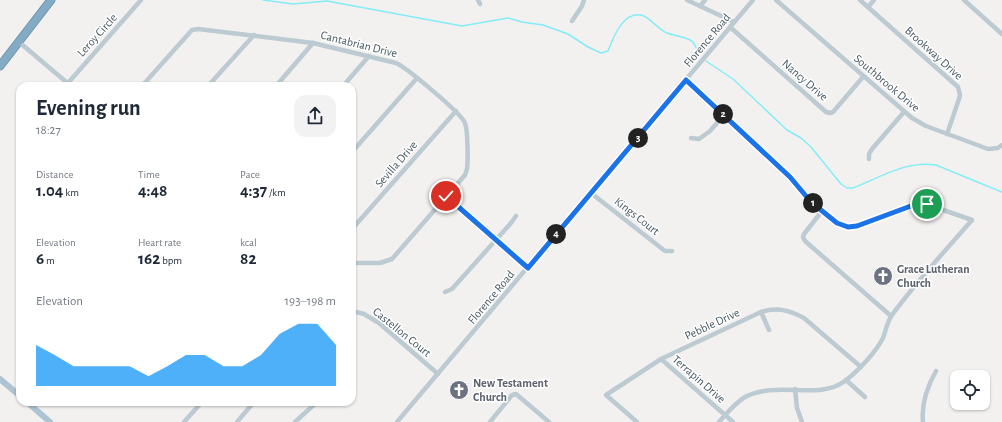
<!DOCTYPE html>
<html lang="en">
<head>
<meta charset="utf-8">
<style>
  :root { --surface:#fff; --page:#f2f2f3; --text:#1f2937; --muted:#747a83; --accent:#058ff8 }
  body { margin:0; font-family:"Alegreya Sans",sans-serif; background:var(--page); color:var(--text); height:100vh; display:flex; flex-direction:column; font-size:15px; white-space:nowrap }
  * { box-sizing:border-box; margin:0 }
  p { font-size:13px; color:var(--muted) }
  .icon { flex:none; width:22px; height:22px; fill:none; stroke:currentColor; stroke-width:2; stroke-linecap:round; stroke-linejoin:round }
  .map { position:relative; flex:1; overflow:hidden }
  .details { position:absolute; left:16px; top:82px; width:340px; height:324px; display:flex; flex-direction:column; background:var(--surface); border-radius:12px; box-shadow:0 1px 3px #0004 }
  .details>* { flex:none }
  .tools { position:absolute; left:950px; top:370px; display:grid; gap:8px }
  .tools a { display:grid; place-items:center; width:40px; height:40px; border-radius:8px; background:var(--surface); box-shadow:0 1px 3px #0004; font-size:20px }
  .pin { position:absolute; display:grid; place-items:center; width:34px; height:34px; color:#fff; margin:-17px; border:2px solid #fff; border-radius:50%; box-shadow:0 1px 4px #0007 }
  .km { position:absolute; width:20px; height:20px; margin:-10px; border-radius:50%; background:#222; color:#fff; font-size:11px; line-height:20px; text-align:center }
  .round { display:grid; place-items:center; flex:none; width:42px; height:42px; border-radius:12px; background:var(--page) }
  .overview { display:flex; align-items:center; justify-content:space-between; height:68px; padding:0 20px }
  h1 { font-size:22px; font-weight:700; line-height:30px }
  .stats { display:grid; grid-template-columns:repeat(3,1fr); gap:6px; height:68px; padding:4px 20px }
  .stats div { display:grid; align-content:center }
  .stats b { font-size:17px; font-weight:700 }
  .stats small { font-size:11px; font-weight:400 }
  .stats p { font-size:11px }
  .chart { height:112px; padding:8px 20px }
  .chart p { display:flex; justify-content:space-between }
  .chart svg { width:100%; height:72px; margin-top:4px; fill:var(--accent); opacity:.7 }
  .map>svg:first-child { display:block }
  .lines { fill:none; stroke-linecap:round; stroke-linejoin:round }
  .stream { stroke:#83edf6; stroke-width:1.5 }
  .highway-casing { stroke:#6e96b0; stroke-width:9 }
  .minor { stroke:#bccad1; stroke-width:4.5 }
  .major { stroke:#adc4d2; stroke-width:6 }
  .highway { stroke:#83abc4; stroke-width:7 }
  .route-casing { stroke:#fff; stroke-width:8 }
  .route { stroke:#1a73e8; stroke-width:5 }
  .labels { text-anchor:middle; stroke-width:3; stroke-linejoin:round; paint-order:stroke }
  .street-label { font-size:12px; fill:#465760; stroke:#fff }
  .worship-label { font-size:12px; font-weight:bold; fill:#5b616d; stroke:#fff; text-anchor:start }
</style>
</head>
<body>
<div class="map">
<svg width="1002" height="422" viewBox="0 0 1002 422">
  <rect width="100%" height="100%" fill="#f3f0f0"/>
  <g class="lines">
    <!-- stream -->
    <g class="stream">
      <path d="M263,0l30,4 34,-3 135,25 46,-8 14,4 21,3 25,9 20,13 13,6 7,-2c5,-13 16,-43 36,-35 8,4 14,13 23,17 8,3 19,3 26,9 2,3 4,8 6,11"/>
      <path d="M706,61l27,18 54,51 14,8 10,9 30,37 6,4h6c26,-10 54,-28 83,-23l66,27"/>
    </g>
    <!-- highway casing -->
    <g class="highway-casing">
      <path id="highway" d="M0,66l51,-66"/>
    </g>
    <!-- minor -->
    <g class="minor">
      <path d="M478,0l2,4"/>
      <path d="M687,0l47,22"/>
      <path d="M776,0l136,118 14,8 62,23 10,-1 4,-3"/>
      <path d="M860,0l98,87 2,8 -1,4 -12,35"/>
      <path d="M964,0l38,34"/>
      <path d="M700,6l5,-6"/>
      <path d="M868,7l6,-7"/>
      <path d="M572,21l10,-15 2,-6"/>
      <path d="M730,27l96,85 4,1 3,-1 30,-35"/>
      <path d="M19,42l52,44"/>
      <path d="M686,80l104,97 21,25 26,21 11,4h9l62,-24h4l49,17c-27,31 -56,62 -80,95 -5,7 -6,15 -9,23 -7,14 -25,33 -38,43 -27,20 -67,-1 -100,16 -10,6 -18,16 -26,25"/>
      <path d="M68,83l73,-83"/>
      <path d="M142,86l50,-56 6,-1 115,14 83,20c11,5 65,50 69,60 3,8 3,38 2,46l-2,6 -73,84 -12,4h-28"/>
      <path d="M208,86l46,-51"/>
      <path d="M276,86l37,-43"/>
      <path d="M343,86l26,-30"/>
      <path d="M691,138l8,1 11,-8 14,-16"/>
      <path d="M352,152l65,-74"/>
      <path d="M869,159v-5l3,-5 32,-37"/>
      <path d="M591,193l74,58h7"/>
      <path d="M447,196l81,72"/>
      <path d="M822,211l-18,23 -1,3 2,4 86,75"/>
      <path d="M352,229l104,-118"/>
      <path d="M445,292l7,-3 59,-66 5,-7"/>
      <path d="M352,311l12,3 15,9 59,51"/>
      <path d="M761,312l8,18"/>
      <path d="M661,359l72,63"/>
      <path d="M846,380l19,17"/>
      <path d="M795,389l2,19 5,14"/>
      <path d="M184,422l18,-20"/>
      <path d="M237,422l17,-20"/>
      <path d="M295,422l22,-20"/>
      <path d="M397,422l356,-422"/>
      <path d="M490,422l22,-27 4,-1 33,28"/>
      <path d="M637,422l-31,-27 55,-36 100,-47c16,-5 28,-2 43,6l57,49"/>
      <path d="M923,422c-2,-19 4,-35 13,-51"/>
    </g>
    <!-- major -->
    <g class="major">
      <path d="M0,379l20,17"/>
      <path d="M27,402l23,20"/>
    </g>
    <!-- highway -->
    <use href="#highway" class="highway"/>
  </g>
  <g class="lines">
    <!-- route casing -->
    <g class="route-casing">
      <path id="route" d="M446,196l82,72 158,-188 104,97 21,25 26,21 11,4 9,-1 62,-23 8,1"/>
    </g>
    <!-- route -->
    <use href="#route" class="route"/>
  </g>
  <!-- icons -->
  <defs>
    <g id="church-disc" transform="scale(1)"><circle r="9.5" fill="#6b7280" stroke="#fff"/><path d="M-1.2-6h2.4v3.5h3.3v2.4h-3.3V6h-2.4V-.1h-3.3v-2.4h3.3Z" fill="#fff"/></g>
  </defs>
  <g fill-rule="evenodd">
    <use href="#church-disc" x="883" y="276"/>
    <use href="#church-disc" x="459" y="390"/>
  </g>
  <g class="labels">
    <!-- street labels -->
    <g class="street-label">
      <text transform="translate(97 35) rotate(-48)" y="4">Leroy Circle</text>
      <text transform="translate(707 40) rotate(-50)" y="4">Florence Road</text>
      <text transform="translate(359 44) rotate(14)" y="4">Cantabrian Drive</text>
      <text transform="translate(934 53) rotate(42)" y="4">Brookway Drive</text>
      <text transform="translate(805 80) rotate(41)" y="4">Nancy Drive</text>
      <text transform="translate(887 83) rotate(40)" y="4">Southbrook Drive</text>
      <text transform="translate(396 164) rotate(-49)" y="4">Sevilla Drive</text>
      <text transform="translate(637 216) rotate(38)" y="4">Kings Court</text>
      <text transform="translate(491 297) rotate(-50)" y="4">Florence Road</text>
      <text transform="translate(712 324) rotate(-25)" y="4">Pebble Drive</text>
      <text transform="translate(402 332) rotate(39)" y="4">Castellon Court</text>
      <text transform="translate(699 379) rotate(41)" y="4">Terrapin Drive</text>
    </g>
    <!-- worship labels -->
    <g class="worship-label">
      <text x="897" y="273">Grace Lutheran<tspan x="897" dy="14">Church</tspan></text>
      <text x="473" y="387">New Testament<tspan x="473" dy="14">Church</tspan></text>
    </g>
  </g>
</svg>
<div class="tools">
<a><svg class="icon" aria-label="locate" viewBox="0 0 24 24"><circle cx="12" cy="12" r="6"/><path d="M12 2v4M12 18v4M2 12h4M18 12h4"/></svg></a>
</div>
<div class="pin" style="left:927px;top:204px;background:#1e9e55"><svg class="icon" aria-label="arrive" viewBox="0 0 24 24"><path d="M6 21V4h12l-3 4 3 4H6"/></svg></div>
<div class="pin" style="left:446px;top:196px;background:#d93025"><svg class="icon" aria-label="check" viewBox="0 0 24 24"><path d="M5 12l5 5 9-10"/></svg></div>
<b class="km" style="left:813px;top:203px">1</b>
<b class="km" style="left:723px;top:114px">2</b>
<b class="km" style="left:638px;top:138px">3</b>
<b class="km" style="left:556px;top:234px">4</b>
<section class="details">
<div class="overview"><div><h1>Evening run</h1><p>18:27</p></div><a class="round"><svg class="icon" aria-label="share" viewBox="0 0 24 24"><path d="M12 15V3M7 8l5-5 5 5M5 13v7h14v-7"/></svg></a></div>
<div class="stats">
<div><p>Distance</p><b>1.04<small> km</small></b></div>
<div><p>Time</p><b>4:48</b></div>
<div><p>Pace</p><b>4:37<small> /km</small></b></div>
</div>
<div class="stats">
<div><p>Elevation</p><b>6<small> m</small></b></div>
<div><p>Heart rate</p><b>162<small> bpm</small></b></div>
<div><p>kcal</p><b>82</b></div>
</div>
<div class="chart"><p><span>Elevation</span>193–198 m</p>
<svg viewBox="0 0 160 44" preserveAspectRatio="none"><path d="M0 44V19L10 25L20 32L30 32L40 32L50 32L60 38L70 32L80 25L90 25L100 32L110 32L120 25L130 12L140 6L150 6L160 19V44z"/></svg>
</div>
</section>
</div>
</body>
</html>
